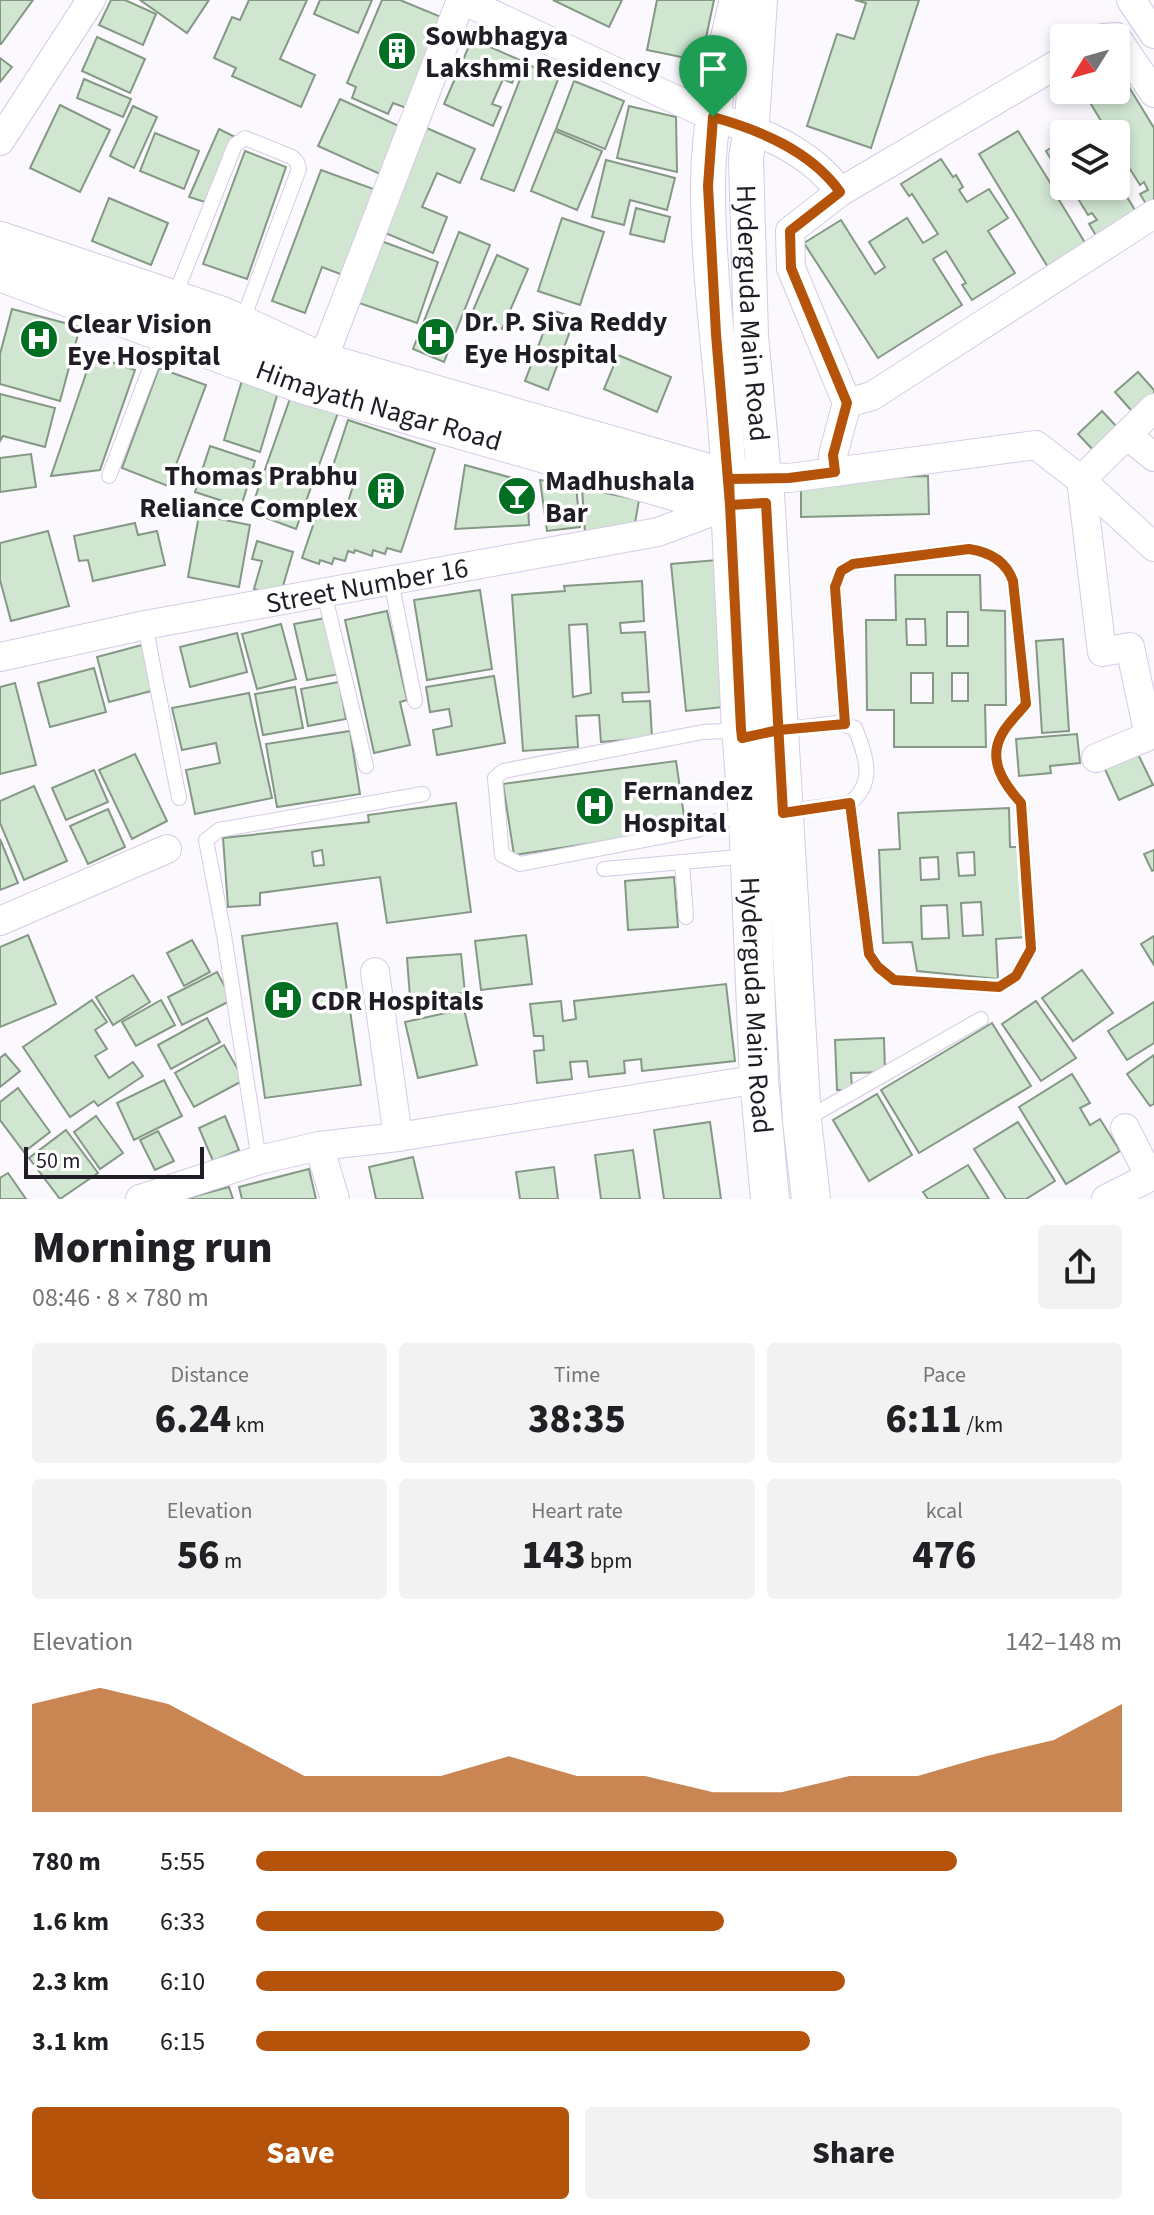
<!DOCTYPE html>
<html lang="en">
<head>
<meta charset="utf-8">
<style>
  :root { --surface:#fff; --page:#f2f2f2; --text:#202124; --muted:#757577; --accent:#b45309 }
  body { margin:0; font-family:"Source Sans 3",sans-serif; background:var(--page); color:var(--text); height:100vh; display:flex; flex-direction:column; font-size:30px; white-space:nowrap }
  * { box-sizing:border-box; margin:0 }
  p { font-size:26px; color:var(--muted) }
  .icon { flex:none; width:44px; height:44px; fill:none; stroke:currentColor; stroke-width:2; stroke-linecap:round; stroke-linejoin:round }
  .map { position:relative; height:1199px; overflow:hidden }
  .details { display:flex; flex-direction:column; background:var(--surface); flex:1 }
  .details>* { flex:none }
  .needle { width:52px; rotate:233deg }
  .buttons { position:absolute; left:1050px; top:24px; display:grid; gap:16px }
  .buttons a { display:grid; place-items:center; width:80px; height:80px; border-radius:8px; background:var(--surface); box-shadow:0 4px 12px #0003; font-size:40px }
  .scale { position:absolute; left:24px; bottom:20px; width:180px; box-sizing:border-box; padding-left:8px; border:4px solid #211d26; border-top:0; font-size:22px; line-height:28px; white-space:nowrap; color:#211d26; -webkit-text-stroke:6px #fff; paint-order:stroke }
  .pin { position:absolute; display:grid; place-items:center; width:68px; height:68px; color:#fff; margin:-82px -34px; border-radius:50% 50% 50% 0; rotate:-45deg; box-shadow:0 0 8px #0007 }
  .pin .icon { rotate:45deg }
  .round { display:grid; place-items:center; flex:none; width:84px; height:84px; border-radius:8px; background:var(--page) }
  .headline { display:flex; align-items:center; justify-content:space-between; height:136px; padding:0 32px }
  h1 { font-size:44px; font-weight:800; line-height:60px }
  .stats { display:grid; grid-template-columns:repeat(3,1fr); gap:12px; height:136px; padding:8px 32px }
  .stats div { display:grid; align-content:center; border-radius:8px; background:var(--page); text-align:center }
  .stats b { font-size:40px; font-weight:800 }
  .stats small { font-size:22px; font-weight:400 }
  .stats p { font-size:22px }
  .chart { height:224px; padding:16px 32px }
  .chart p { display:flex; justify-content:space-between }
  .chart svg { width:100%; height:144px; margin-top:8px; fill:var(--accent); opacity:.7 }
  .primary-button { display:flex; gap:16px; margin-top:auto; padding:16px 32px }
  .primary-button a { flex:1; height:92px; border-radius:8px; background:var(--accent); color:#fff; font-size:32px; font-weight:800; line-height:92px; text-align:center }
  .primary-button a+a { background:var(--page); color:var(--text) }
  ul { padding:0 32px; list-style:none; font-size:26px }
  li { display:grid; grid-template-columns:128px 96px 1fr; align-items:center; height:60px }
  li i { height:20px; border-radius:10px; background:var(--accent) }
  .map>svg:first-child { display:block }
  .building { fill:#d0e6d1; stroke:#849885; stroke-width:2; fill-rule:evenodd }
  .lines { fill:none; stroke-linecap:round; stroke-linejoin:round }
  .service-casing { stroke:#d5cbe5; stroke-width:16 }
  .minor-casing { stroke:#d5cbe5; stroke-width:30 }
  .tertiary-casing { stroke:#d5cbe5; stroke-width:36 }
  .secondary-casing { stroke:#d5cbe5; stroke-width:40 }
  .service { stroke:#fff; stroke-width:14 }
  .minor { stroke:#fff; stroke-width:28 }
  .tertiary { stroke:#fff; stroke-width:34 }
  .secondary { stroke:#fff; stroke-width:38 }
  .route-casing { stroke:#fff; stroke-width:16 }
  .route { stroke:#b45309; stroke-width:10 }
  .labels { text-anchor:middle; stroke-width:7; stroke-linejoin:round; paint-order:stroke }
  .poi-label { font-size:28px; font-weight:bold; fill:#211d26; stroke:#fff; text-anchor:start }
  .street-label { font-size:28px; fill:#211d26; stroke:#fff }
</style>
</head>
<body>
<div class="map">
<svg width="1154" height="1199" viewBox="0 0 1154 1199">
  <rect width="100%" height="100%" fill="#fbf9fe"/>
  <!-- building -->
  <g class="building">
    <path d="M0,0h33l-32,44h-1z"/>
    <path d="M111,0h14l31,14 -13,31 -44,-20z"/>
    <path d="M140,0h69l-22,33z"/>
    <path d="M249,0h58l-27,59 35,16 -14,32 -69,-31 4,-8 -22,-10 18,-41 8,3z"/>
    <path d="M320,0h52l-14,33 -44,-19z"/>
    <path d="M382,0h18l46,19 -37,90 -16,-6 -5,11 -36,-16 4,-11 -9,-4z"/>
    <path d="M553,0h69l-13,27z"/>
    <path d="M657,0h57l-13,61 -54,-11z"/>
    <path d="M855,0h64l-48,148 -64,-22 30,-92 17,5 12,-36z"/>
    <path d="M97,37l48,22 -15,34 -48,-22z"/>
    <path d="M472,39l50,22 -10,22 -9,-4 -11,25 9,3 -8,19 -49,-22z"/>
    <path d="M0,58l12,9 -12,15z"/>
    <path d="M526,64l33,13 -45,114 -33,-12z"/>
    <path d="M1118,69l36,59v78l-5,3 -9,-15 8,-4 -4,-8 -4,3 -15,-24 -9,5v-32h-7l-26,-43 33,-1z"/>
    <path d="M84,79l47,20 -8,18 -46,-19z"/>
    <path d="M574,81l50,20 -19,48 -49,-20z"/>
    <path d="M340,99l61,28 -21,47 -62,-28z"/>
    <path d="M60,105l50,25 -30,62 -50,-24z"/>
    <path d="M133,106l24,11 -23,51 -24,-12z"/>
    <path d="M629,106l47,11 1,55 -60,-14z"/>
    <path d="M422,126l53,23 -15,34 -23,-10 -15,34 25,10 -14,36 -55,-23z"/>
    <path d="M219,129l16,8 -30,65 -16,-5z"/>
    <path d="M555,131l47,20 -25,59 -46,-19z"/>
    <path d="M1018,131l33,53 11,-7 -16,-26 18,-11v46h52v-7l22,36 -40,24 -9,-15 8,-4 -5,-7 -4,2 -14,-23 -15,8 28,46 -38,23 -70,-115z"/>
    <path d="M155,133l44,18 -15,38 -44,-18z"/>
    <path d="M245,151l41,16 -39,112 -44,-15z"/>
    <path d="M941,159l12,18 3,-2 7,12 -4,3 8,12 22,-13 19,29 -20,13 27,42 -43,27 -10,-15 4,-2 -20,-32 -13,8 29,46 -84,53 -74,-115 37,-23 34,54 10,-7 -16,-25 38,-24 16,25 15,-9 -26,-40 -3,2 -8,-12z"/>
    <path d="M606,160l69,18 -8,32 -37,-10 -6,25 -32,-8z"/>
    <path d="M321,170l58,21 -31,86 -26,-10 -17,46 -33,-12z"/>
    <path d="M109,198l59,25 -17,42 -59,-24z"/>
    <path d="M636,208l34,9 -6,25 -34,-8z"/>
    <path d="M562,218l42,14 -24,73 -42,-14z"/>
    <path d="M459,232l31,13 -46,117 -31,-13z"/>
    <path d="M381,241l57,21 -21,61 -58,-20z"/>
    <path d="M497,255l31,14 -26,60 -31,-14z"/>
    <path d="M12,309l68,18 -20,74 -60,-17v-30z"/>
    <path d="M552,310l23,8 -27,72 -23,-9z"/>
    <path d="M618,355l53,22 -14,35 -53,-23z"/>
    <path d="M92,356l43,14 -35,100 -49,6z"/>
    <path d="M159,368l47,17 -38,101 -46,-18z"/>
    <path d="M1138,372l16,18v14l-16,14 -23,-26z"/>
    <path d="M243,377l36,12 -19,63 -36,-12z"/>
    <path d="M293,390l47,17 -44,122 -46,-17z"/>
    <path d="M0,394l55,14 -10,39 -42,-11 -3,5z"/>
    <path d="M1102,411l16,17 -24,23 -16,-17z"/>
    <path d="M348,420l87,29 -34,103 -14,-4 -2,6 -12,-4 -1,6 -17,-6 -1,3 -6,-2 -3,10 -11,-3 -2,6 -12,-4 -1,4 -17,-6 20,-59 24,9 8,-25 -24,-8z"/>
    <path d="M210,446l45,15 -14,46 -46,-15z"/>
    <path d="M31,454l5,33 -36,5v-34z"/>
    <path d="M465,465l62,17 2,43 -74,4z"/>
    <path d="M928,476l1,38 -128,3v-38z"/>
    <path d="M540,480l36,5 4,42 -33,4z"/>
    <path d="M582,488l57,12 -4,23 -50,10z"/>
    <path d="M199,515l51,10 -11,62 -51,-10z"/>
    <path d="M135,523l3,12 19,-4 8,34 -72,16 -5,-21 -9,1 -5,-25z"/>
    <path d="M48,531l21,75 -58,15 -11,-41v-37z"/>
    <path d="M257,541l36,11 -13,44 -26,-7 8,-28 -10,-2z"/>
    <path d="M717,560l15,146 -46,5 -15,-147z"/>
    <path d="M895,575h85l1,35 24,1 1,94h-21l1,42h-92v-37h-27l-1,-90h30zM947,612h21v34h-21zM906,619h19l1,26h-19zM911,673h22v30h-22zM952,673h16v28h-16z"/>
    <path d="M642,581l2,40 -24,2 1,10 24,-1 4,60 -27,1 1,9 27,-1 2,37 -51,4 -2,-27 -23,1 2,31 -55,4 -11,-156 53,-4 -1,-5zM587,624l4,69 -18,4 -4,-72z"/>
    <path d="M480,590l12,79 -65,11 -13,-80z"/>
    <path d="M387,611l20,89 -7,2 10,43 -36,8 -29,-133z"/>
    <path d="M326,618l13,56 -32,6 -13,-56z"/>
    <path d="M281,624l15,55 -39,10 -15,-55z"/>
    <path d="M237,633l10,39 -57,15 -10,-40z"/>
    <path d="M1063,639l6,92 -27,2 -6,-92z"/>
    <path d="M142,645l13,45 -46,12 -12,-45z"/>
    <path d="M94,668l12,44 -56,15 -12,-44z"/>
    <path d="M494,676l11,67 -68,12 -4,-25 19,-4 -3,-17 -19,3 -4,-25z"/>
    <path d="M339,682l7,37 -38,7 -7,-37z"/>
    <path d="M15,683l21,82 -36,9v-87z"/>
    <path d="M295,687l8,41 -40,7 -8,-41z"/>
    <path d="M249,693l23,105 -77,16 -9,-44 34,-7 -4,-20 -34,7 -10,-42z"/>
    <path d="M350,731l10,63 -83,13 -11,-63z"/>
    <path d="M1077,734l3,29 -30,3 1,7 -32,3 -3,-37z"/>
    <path d="M1136,750l17,35 -34,15 -16,-35z"/>
    <path d="M135,754l32,67 -35,18 -33,-69z"/>
    <path d="M676,761l10,68 -172,26 -11,-71z"/>
    <path d="M94,770l14,32 -42,18 -14,-32z"/>
    <path d="M34,786l33,75 -43,19 -24,-57v-22z"/>
    <path d="M456,803l15,109 -84,11 -7,-46 -120,16v12l-32,2 -5,-69 146,-16 -1,-7zM322,850l2,15 -10,1 -2,-14z"/>
    <path d="M1009,808l1,39h11l5,90 -30,2 2,40 -81,-8 -5,-29 -29,1 -4,-93 21,-1 -2,-36zM974,852l1,23 -16,1 -2,-23zM938,857l1,22 -18,1 -1,-22zM981,902l2,33 -20,1 -2,-33zM947,905l2,33 -27,1 -1,-33z"/>
    <path d="M108,809l17,38 -37,17 -18,-38z"/>
    <path d="M0,839l18,44 -18,7z"/>
    <path d="M1154,850v20l-2,1 -8,-17z"/>
    <path d="M674,877l4,50 -50,3 -3,-49z"/>
    <path d="M337,923l24,162 -96,13 -23,-162z"/>
    <path d="M28,935l28,69 -56,23v-80z"/>
    <path d="M526,935l6,49 -51,6 -6,-49z"/>
    <path d="M1154,936v29l-13,-21z"/>
    <path d="M192,940l18,32 -26,14 -17,-33z"/>
    <path d="M461,954l4,39 -55,4 -3,-39z"/>
    <path d="M1082,970l31,43 -40,28 -31,-43z"/>
    <path d="M217,972l15,28 -50,25 -14,-28z"/>
    <path d="M133,975l17,27 -37,23 -17,-28z"/>
    <path d="M726,984l9,77 -93,10 -1,-12 -17,2 1,12 -36,4 -2,-16 -17,1 2,17 -35,4 -3,-32 10,-1 -1,-14h-9l-4,-32 31,-3 2,20 13,-2 -2,-18z"/>
    <path d="M92,1000l15,22 -12,8 12,19 -12,7 14,22 24,-16 10,14 -45,30 -4,-5 -24,16 -47,-70z"/>
    <path d="M161,1000l14,25 -39,21 -14,-24z"/>
    <path d="M1036,1001l40,57 -35,23 -39,-57z"/>
    <path d="M1154,1002v41l-27,17 -19,-29z"/>
    <path d="M464,1009l13,56 -59,13 -13,-56z"/>
    <path d="M207,1018l13,24 -49,27 -13,-24z"/>
    <path d="M992,1023l39,63 -112,67 -38,-63z"/>
    <path d="M884,1038l1,34 -34,1 1,17h-15l-2,-50z"/>
    <path d="M224,1045l20,35 -50,27 -19,-34z"/>
    <path d="M5,1054l15,17 -20,16v-29z"/>
    <path d="M1154,1055v49l-4,2 -23,-32z"/>
    <path d="M1072,1074l18,29 -10,5 10,17 10,-6 20,32 -54,33 -47,-77z"/>
    <path d="M164,1080l18,36 -48,24 -17,-37z"/>
    <path d="M18,1088l32,44 -26,20 -24,-32v-18z"/>
    <path d="M877,1094l35,61 -43,26 -36,-61z"/>
    <path d="M96,1116l27,37 -23,16 -26,-37z"/>
    <path d="M225,1116l14,34 -26,11 -14,-33z"/>
    <path d="M710,1122l11,77h-57l-10,-69z"/>
    <path d="M1018,1122l37,59 -29,18h-20l-32,-50z"/>
    <path d="M66,1130l32,43 -38,26 -31,-41z"/>
    <path d="M158,1131l16,30 -19,9 -15,-30z"/>
    <path d="M633,1150l7,49h-39l-6,-44z"/>
    <path d="M413,1157l10,42h-47l-7,-32z"/>
    <path d="M968,1165l21,34h-61l-5,-7z"/>
    <path d="M554,1167l4,32h-38l-4,-27z"/>
    <path d="M309,1169l7,30h-74l-3,-12z"/>
    <path d="M8,1173l18,26h-26v-21z"/>
    <path d="M229,1187l4,12h-45v-1z"/>
  </g>
  <g class="lines">
    <!-- service casing -->
    <g class="service-casing">
      <g id="service">
        <path d="M173,300l62,-155 10,-7 47,19 5,5 2,7 -57,153"/>
        <path d="M109,476l47,-123 10,4 7,-20"/>
        <path d="M391,581l24,120"/>
        <path d="M324,593l42,173"/>
        <path d="M145,625l34,173"/>
        <path d="M837,723l18,5c11,28 21,54 -5,75l-131,17 -22,10 -177,34 -18,-9 -7,-77 8,-7 200,-39 21,-1 18,7 37,-8z"/>
        <path d="M845,724l-10,-137 6,-16 12,-7 116,-15c21,3 37,12 44,32l13,123c-8,10 -19,20 -24,30 -15,26 2,50 19,69l10,146 -15,27 -17,11 -105,-7 -16,-13 -9,-13 -19,-151"/>
        <path d="M682,862l4,55"/>
        <path d="M604,869l145,-13"/>
        <path d="M806,1119l175,-100"/>
        <path d="M259,1160l-35,-225 -18,-95 13,-10 204,-36"/>
      </g>
    </g>
    <!-- minor casing -->
    <g class="minor-casing">
      <g id="minor">
        <path d="M462,0l251,117c47,13 98,34 127,75"/>
        <path d="M1131,0l23,34"/>
        <path d="M1103,38l13,-1 38,56"/>
        <path d="M1064,60l-224,132 -50,39 1,37 56,135 25,-7 282,-182"/>
        <path d="M0,141l91,-141"/>
        <path d="M322,362l139,-362"/>
        <path d="M1127,435l27,22"/>
        <path d="M835,472l-2,-17 14,-52"/>
        <path d="M764,477l25,1 247,-33 45,35 73,67"/>
        <path id="s1" d="M0,657l145,-32 513,-93 72,-27"/>
        <path d="M1096,758l53,-22 -19,-89 -28,5 -21,-172 73,-72"/>
        <path d="M0,921l167,-72"/>
        <path d="M375,972l23,165"/>
        <path d="M319,1146l16,53"/>
        <path d="M140,1199l119,-39 60,-14 79,-9 361,-58"/>
        <path d="M1106,1199l44,-22 -25,-49"/>
      </g>
    </g>
    <!-- tertiary casing -->
    <g class="tertiary-casing">
      <g id="tertiary">
        <path id="s2" d="M760,0l-8,121 -6,37 5,177 13,142"/>
        <path d="M729,479c-5,-98 -21,-195 -21,-292 0,-63 14,-127 29,-187"/>
      </g>
    </g>
    <!-- secondary casing -->
    <g class="secondary-casing">
      <g id="secondary">
        <path d="M0,241l222,75 100,46 407,117 35,-2 38,644 9,78"/>
        <path id="s3" d="M0,272l302,112 389,112 39,9 21,-1"/>
        <path id="s4" d="M729,482l12,247 7,88 11,262 11,120"/>
      </g>
    </g>
    <!-- service -->
    <use href="#service" class="service"/>
    <!-- minor -->
    <use href="#minor" class="minor"/>
    <!-- tertiary -->
    <use href="#tertiary" class="tertiary"/>
    <!-- secondary -->
    <use href="#secondary" class="secondary"/>
  </g>
  <g class="lines">
    <!-- route casing -->
    <g class="route-casing">
      <path id="route" d="M713,117l-5,69 8,148 14,171 36,-2 17,310 67,-10 19,151 9,13 16,13 105,7 17,-11 15,-27 -10,-146c-17,-19 -34,-43 -19,-69 5,-10 16,-20 24,-30l-13,-123c-7,-20 -23,-29 -44,-32l-116,15 -12,7 -6,16 10,137 -66,6 -37,8 -1,-9 -11,-224 -1,-26 60,-1 46,-6 -2,-17 14,-52 -56,-135 -1,-37 50,-39c-29,-41 -80,-62 -127,-75"/>
    </g>
    <!-- route -->
    <use href="#route" class="route"/>
  </g>
  <!-- icons -->
  <defs>
    <g id="building-disc" transform="scale(2)"><circle r="9.5" fill="#006f22" stroke="#fff"/><path d="M-4-6H4V6H1V3H-1V6H-4ZM-2.5-4.3h1.7v1.8h-1.7ZM.8-4.3h1.7v1.8H.8ZM-2.5-1h1.7V.8h-1.7ZM.8-1h1.7V.8H.8Z" fill="#fff"/></g>
    <g id="hospital-disc" transform="scale(2)"><circle r="9.5" fill="#006f22" stroke="#fff"/><path d="M-5-5h3v3.5h4V-5h3V5h-3V1.5h-4V5h-3Z" fill="#fff"/></g>
    <g id="bar-disc" transform="scale(2)"><circle r="9.5" fill="#006f22" stroke="#fff"/><path d="M-6-5H6L.8 .8V4.5H3.5V6h-7V4.5H-.8V.8Z" fill="#fff"/></g>
  </defs>
  <g fill-rule="evenodd">
    <use href="#building-disc" x="397" y="51"/>
    <use href="#hospital-disc" x="436" y="337"/>
    <use href="#hospital-disc" x="39" y="339"/>
    <use href="#building-disc" x="386" y="491"/>
    <use href="#bar-disc" x="517" y="496"/>
    <use href="#hospital-disc" x="595" y="806"/>
    <use href="#hospital-disc" x="283" y="1000"/>
  </g>
  <g class="labels">
    <!-- poi labels -->
    <g class="poi-label">
      <text x="425" y="45">Sowbhagya<tspan x="425" dy="32">Lakshmi Residency</tspan></text>
      <text x="464" y="331">Dr. P. Siva Reddy<tspan x="464" dy="32">Eye Hospital</tspan></text>
      <text x="67" y="333">Clear Vision<tspan x="67" dy="32">Eye Hospital</tspan></text>
      <text x="358" y="485" text-anchor="end">Thomas Prabhu<tspan x="358" dy="32">Reliance Complex</tspan></text>
      <text x="545" y="490">Madhushala<tspan x="545" dy="32">Bar</tspan></text>
      <text x="623" y="800">Fernandez<tspan x="623" dy="32">Hospital</tspan></text>
      <text x="311" y="1010">CDR Hospitals</text>
    </g>
    <!-- street labels -->
    <g class="street-label">
      <text dy="10" stroke="none"><textPath href="#s2" startOffset="314">Hyderguda Main Road</textPath></text>
      <text dy="10" stroke="none"><textPath href="#s3" startOffset="402">Himayath Nagar Road</textPath></text>
      <text dy="10" stroke="none"><textPath href="#s1" startOffset="374">Street Number 16</textPath></text>
      <text dy="10" stroke="none"><textPath href="#s4" startOffset="524">Hyderguda Main Road</textPath></text>
    </g>
  </g>
</svg>
<div class="buttons">
<a><svg class="needle" viewBox="-14 -14 28 28"><path d="M0-13l5 13h-10z" fill="#e53935"/><path d="M0 13l5-13h-10z" fill="#757577"/></svg></a>
<a><svg class="icon" aria-label="layers" viewBox="0 0 24 24"><path d="M12 4l9 5-9 5-9-5zM3 14l9 5 9-5"/></svg></a>
</div>
<div class="scale">50 m</div>
<div class="pin" style="left:713px;top:117px;background:#1e9e55"><svg class="icon" aria-label="arrive" viewBox="0 0 24 24"><path d="M6 21V4h12l-3 4 3 4H6"/></svg></div>
</div>
<section class="details">
<div class="headline"><div><h1>Morning run</h1><p>08:46 · 8 × 780 m</p></div><a class="round"><svg class="icon" aria-label="share" viewBox="0 0 24 24"><path d="M12 15V3M7 8l5-5 5 5M5 13v7h14v-7"/></svg></a></div>
<div class="stats">
<div><p>Distance</p><b>6.24<small> km</small></b></div>
<div><p>Time</p><b>38:35</b></div>
<div><p>Pace</p><b>6:11<small> /km</small></b></div>
</div>
<div class="stats">
<div><p>Elevation</p><b>56<small> m</small></b></div>
<div><p>Heart rate</p><b>143<small> bpm</small></b></div>
<div><p>kcal</p><b>476</b></div>
</div>
<div class="chart"><p><span>Elevation</span>142–148 m</p>
<svg viewBox="0 0 160 44" preserveAspectRatio="none"><path d="M0 44V11L10 6L20 11L30 22L40 33L50 33L60 33L70 27L80 33L90 33L100 38L110 38L120 33L130 33L140 27L150 22L160 11V44z"/></svg>
</div>
<ul>
<li><b>780 m</b>5:55<i style="width:81%"></i></li>
<li><b>1.6 km</b>6:33<i style="width:54%"></i></li>
<li><b>2.3 km</b>6:10<i style="width:68%"></i></li>
<li><b>3.1 km</b>6:15<i style="width:64%"></i></li>
</ul>
<div class="primary-button"><a>Save</a><a>Share</a></div>
</section>
</body>
</html>
